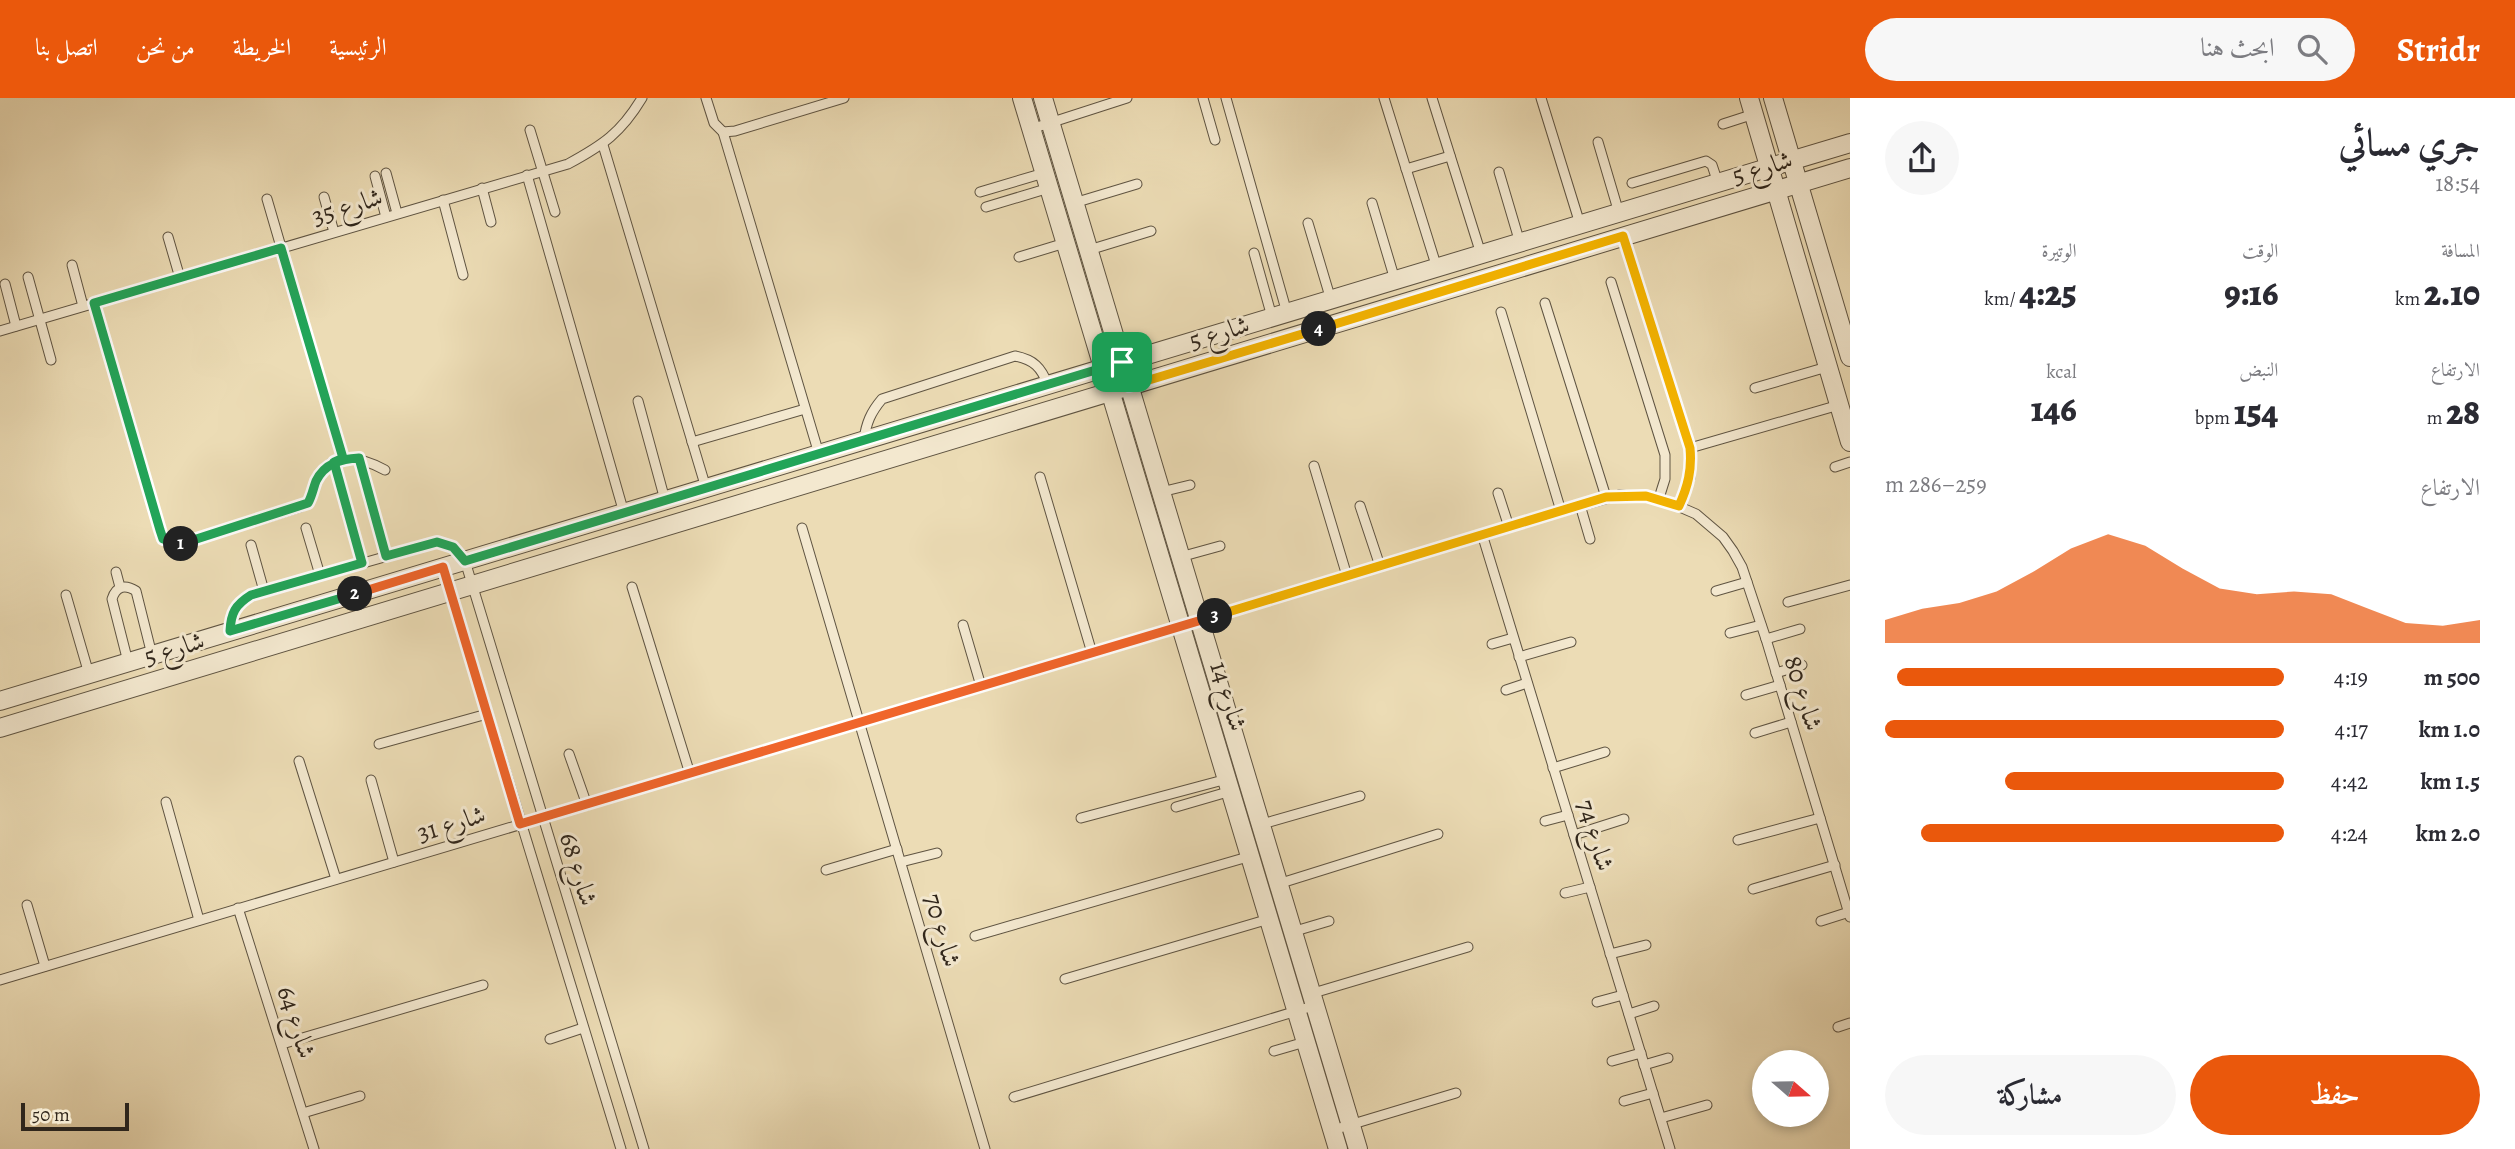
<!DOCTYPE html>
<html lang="ar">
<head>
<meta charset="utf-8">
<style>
  :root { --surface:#fff; --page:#f7f7f7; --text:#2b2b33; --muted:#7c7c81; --accent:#ea580c }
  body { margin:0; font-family:Alegreya,Amiri,serif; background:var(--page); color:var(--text); direction:rtl; height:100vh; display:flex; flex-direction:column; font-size:26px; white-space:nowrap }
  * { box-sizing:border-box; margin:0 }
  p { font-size:23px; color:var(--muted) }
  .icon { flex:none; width:38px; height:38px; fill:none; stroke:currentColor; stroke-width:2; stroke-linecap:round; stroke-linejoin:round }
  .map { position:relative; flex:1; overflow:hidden; direction:ltr }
  .drawer { display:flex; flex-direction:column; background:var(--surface); width:665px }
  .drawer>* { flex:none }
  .needle { width:46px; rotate:110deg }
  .buttons { position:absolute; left:1752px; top:952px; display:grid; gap:14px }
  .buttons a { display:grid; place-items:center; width:77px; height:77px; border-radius:50%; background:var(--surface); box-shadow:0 4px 10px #0003; font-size:35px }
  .scale { position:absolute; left:21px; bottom:18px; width:108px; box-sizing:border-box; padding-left:7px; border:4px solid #30261b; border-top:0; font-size:19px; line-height:24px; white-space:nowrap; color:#30261b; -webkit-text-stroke:5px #f3e8cf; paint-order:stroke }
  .pin { position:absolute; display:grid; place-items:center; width:60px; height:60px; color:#fff; margin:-30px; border-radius:14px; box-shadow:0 4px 10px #0006 }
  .km { position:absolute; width:35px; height:35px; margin:-18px; border-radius:50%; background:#222; color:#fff; font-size:19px; line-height:35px; text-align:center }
  .round { display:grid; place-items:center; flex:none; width:74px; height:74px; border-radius:37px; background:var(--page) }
  .head { display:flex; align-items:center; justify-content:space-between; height:119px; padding:0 35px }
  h1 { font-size:38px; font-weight:800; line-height:52px }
  .stats { display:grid; grid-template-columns:repeat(3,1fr); gap:10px; height:119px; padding:7px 35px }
  .stats div { display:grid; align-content:center }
  .stats b { font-size:35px; font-weight:800 }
  .stats small { font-size:19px; font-weight:400 }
  .stats p { font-size:19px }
  .chart { height:196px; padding:14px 35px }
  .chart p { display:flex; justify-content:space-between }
  .chart svg { width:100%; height:126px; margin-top:7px; fill:var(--accent); opacity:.7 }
  .cta { display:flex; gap:14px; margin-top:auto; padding:14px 35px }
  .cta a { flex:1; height:80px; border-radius:42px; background:var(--accent); color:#fff; font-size:28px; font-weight:800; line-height:80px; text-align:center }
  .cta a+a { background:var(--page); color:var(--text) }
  ul { padding:0 35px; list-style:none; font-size:23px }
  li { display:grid; grid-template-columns:112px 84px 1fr; align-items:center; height:52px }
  li i { height:18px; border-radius:9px; background:var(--accent) }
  header { display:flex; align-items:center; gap:42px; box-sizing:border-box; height:98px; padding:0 35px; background:var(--accent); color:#fff }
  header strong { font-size:33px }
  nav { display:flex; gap:38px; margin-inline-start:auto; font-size:24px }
  .search { width:490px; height:63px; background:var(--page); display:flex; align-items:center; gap:18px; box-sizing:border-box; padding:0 24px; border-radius:38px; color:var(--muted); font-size:26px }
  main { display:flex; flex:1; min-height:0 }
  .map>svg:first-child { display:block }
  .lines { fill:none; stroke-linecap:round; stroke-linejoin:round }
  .service-casing { stroke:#5f5442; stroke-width:11 }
  .minor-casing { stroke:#5f5442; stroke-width:20 }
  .service { stroke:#f3e8cf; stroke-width:9 }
  .minor { stroke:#f3e8cf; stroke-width:18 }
  .split-1-casing { stroke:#fff; stroke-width:14 }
  .split-2-casing { stroke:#fff; stroke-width:14 }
  .split-3-casing { stroke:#fff; stroke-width:14 }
  .split-4-casing { stroke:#fff; stroke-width:14 }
  .split-5-casing { stroke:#fff; stroke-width:14 }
  .split-1 { stroke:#22a559; stroke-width:9 }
  .split-2 { stroke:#22a559; stroke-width:9 }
  .split-3 { stroke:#f0652b; stroke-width:9 }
  .split-4 { stroke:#f5b400; stroke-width:9 }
  .split-5 { stroke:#f5b400; stroke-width:9 }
  .labels { text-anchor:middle; stroke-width:6; stroke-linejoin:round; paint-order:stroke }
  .street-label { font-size:26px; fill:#30261b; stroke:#f3e8cf }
</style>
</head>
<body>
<header>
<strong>Stridr</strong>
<div class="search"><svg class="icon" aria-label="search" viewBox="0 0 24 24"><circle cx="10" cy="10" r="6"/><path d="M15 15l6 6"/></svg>ابحث هنا</div>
<nav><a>الرئيسية</a><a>الخريطة</a><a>من نحن</a><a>اتصل بنا</a></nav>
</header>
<main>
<section class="drawer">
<div class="head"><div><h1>جري مسائي</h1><p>18:54</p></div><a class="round"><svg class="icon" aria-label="share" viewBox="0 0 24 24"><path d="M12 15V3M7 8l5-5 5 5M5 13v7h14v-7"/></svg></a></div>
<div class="stats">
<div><p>المسافة</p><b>2.10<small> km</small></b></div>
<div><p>الوقت</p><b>9:16</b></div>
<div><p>الوتيرة</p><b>4:25<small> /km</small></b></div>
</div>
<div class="stats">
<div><p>الارتفاع</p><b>28<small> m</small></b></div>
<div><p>النبض</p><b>154<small> bpm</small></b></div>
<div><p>kcal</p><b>146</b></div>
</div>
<div class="chart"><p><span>الارتفاع</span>259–286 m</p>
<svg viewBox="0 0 160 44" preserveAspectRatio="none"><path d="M0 44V36L10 32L20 30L30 26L40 19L50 11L60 6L70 10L80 18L90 25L100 27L110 26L120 27L130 32L140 37L150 38L160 36V44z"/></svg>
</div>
<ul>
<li><b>500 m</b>4:19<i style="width:97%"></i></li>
<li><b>1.0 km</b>4:17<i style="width:100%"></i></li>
<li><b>1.5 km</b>4:42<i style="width:70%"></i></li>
<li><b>2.0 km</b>4:24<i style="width:91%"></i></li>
</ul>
<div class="cta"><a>حفظ</a><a>مشاركة</a></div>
</section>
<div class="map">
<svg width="1850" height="1051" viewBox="0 0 1850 1051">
  <rect width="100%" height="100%" fill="#ecdcb5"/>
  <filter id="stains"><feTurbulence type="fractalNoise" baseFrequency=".00286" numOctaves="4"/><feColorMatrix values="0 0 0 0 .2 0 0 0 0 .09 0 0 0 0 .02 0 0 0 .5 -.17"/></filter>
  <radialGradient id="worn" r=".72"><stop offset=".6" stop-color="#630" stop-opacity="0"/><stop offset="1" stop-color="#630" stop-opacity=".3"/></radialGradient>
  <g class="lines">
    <!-- service casing -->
    <g class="service-casing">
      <g id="service">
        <path d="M706,0l8,25 9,9 12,-1 109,-33"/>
        <path d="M1203,0l12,42"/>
        <path d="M1226,0l61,215"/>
        <path d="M1384,0l53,170"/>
        <path d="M1432,0l49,156"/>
        <path d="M1541,0l39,126"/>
        <path d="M1723,26l31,-10"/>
        <path d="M1031,31l96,-31"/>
        <path d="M530,32l25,82"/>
        <path d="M723,34l96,322"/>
        <path d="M1598,44l21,71"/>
        <path d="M603,47l103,343"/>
        <path d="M1406,71l44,-13"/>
        <path d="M1499,74l21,71"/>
        <path d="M386,75l11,40"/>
        <path d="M527,77l97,338"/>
        <path d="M375,78l11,41"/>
        <path d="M1632,85l74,-22 6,4 6,18"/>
        <path d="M482,90l9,34"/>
        <path d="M980,94l64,-19"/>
        <path d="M324,99l10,35"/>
        <path d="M267,101l76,260"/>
        <path d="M443,102l20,75"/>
        <path d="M1074,105l63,-19"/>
        <path d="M1372,105l23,77"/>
        <path d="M986,109l63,-19"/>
        <path d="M1308,125l23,77"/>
        <path d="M1623,138l67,212v30l-11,28"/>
        <path d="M168,139l12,41"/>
        <path d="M1089,152l62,-19"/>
        <path d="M1254,155l18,64"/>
        <path d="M1019,159l46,-14"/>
        <path d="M72,167l11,41"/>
        <path d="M28,179l23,83"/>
        <path d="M1611,184l54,173v24l-6,19"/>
        <path d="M5,186l11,42"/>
        <path d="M94,205l69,236 18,5 119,-37 8,-4c4,-7 4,-14 8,-21 14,-32 44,-26 69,-12"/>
        <path d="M1545,205l61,194"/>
        <path d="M1501,214l60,199"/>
        <path d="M0,233l568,-167c35,-19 53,-31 74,-66"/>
        <path d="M1755,290l72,-21"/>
        <path d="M638,303l27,99"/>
        <path d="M864,342c2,-17 7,-28 18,-41l133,-43c19,4 26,11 33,29"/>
        <path d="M692,344l113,-33"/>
        <path d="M1690,350l149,-43"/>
        <path d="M359,360l27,98"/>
        <path d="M334,364l28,101"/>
        <path d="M1314,368l33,110"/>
        <path d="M1835,369l15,-5"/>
        <path d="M1040,379l52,176"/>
        <path d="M1161,394l29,-7"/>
        <path d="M1498,395l11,34"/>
        <path d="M1580,407l10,34"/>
        <path d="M1360,408l20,60"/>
        <path d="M306,430l14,47"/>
        <path d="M802,430l183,621"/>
        <path d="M1482,436l188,615"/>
        <path d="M251,447l13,46"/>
        <path d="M1180,459l40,-11"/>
        <path d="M443,469l178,582"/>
        <path d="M116,474l4,15"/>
        <path d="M632,489l58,187"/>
        <path d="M1716,493l31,-9"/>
        <path d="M66,497l23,79"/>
        <path d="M1788,504l62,-17"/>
        <path d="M963,527l18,61"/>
        <path d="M230,533c1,-18 5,-26 21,-36l186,-53 16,5 12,14 179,588"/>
        <path d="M1730,535l31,-8"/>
        <path d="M1766,541l34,-10"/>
        <path d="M1492,546l21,-6"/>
        <path d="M1519,559l52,-15"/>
        <path d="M128,564l-16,-63c4,-13 13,-15 24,-8l16,64"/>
        <path d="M1776,575l26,-8"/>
        <path d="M1506,592l21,-7"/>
        <path d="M1746,597l34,-10"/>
        <path d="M1755,635l36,-11"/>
        <path d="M379,646l108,-30"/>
        <path d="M569,656l18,51"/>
        <path d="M299,663l37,118"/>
        <path d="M1553,670l52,-16"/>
        <path d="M371,682l23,82"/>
        <path d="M166,704l33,118"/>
        <path d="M1176,709l55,-16"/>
        <path d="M1081,720l146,-39"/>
        <path d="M1545,723l23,-6"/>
        <path d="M1262,726l98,-28"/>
        <path d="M1574,737l50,-16"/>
        <path d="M1738,742l82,-22"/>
        <path d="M901,764l36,-9"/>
        <path d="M826,772l71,-21"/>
        <path d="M1278,786l160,-50"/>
        <path d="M1753,791l82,-24"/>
        <path d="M1565,795l25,-6"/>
        <path d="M27,807l18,61"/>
        <path d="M238,810l76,241"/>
        <path d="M1821,823l28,-9"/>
        <path d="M1292,834l37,-11"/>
        <path d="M975,838l276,-80"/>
        <path d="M1610,856l36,-9"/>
        <path d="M1065,881l204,-60"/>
        <path d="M0,882l1181,-353 301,-93 137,-39 40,3 37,16 27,23 10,14 9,16 24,72 84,278"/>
        <path d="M1310,896l158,-47"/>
        <path d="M1597,904l26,-7"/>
        <path d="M1629,916l25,-8"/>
        <path d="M1838,929l12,-4"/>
        <path d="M550,941l33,-11"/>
        <path d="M282,946l201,-59"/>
        <path d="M1274,953l31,-9"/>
        <path d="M1612,963l29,-8"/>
        <path d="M1644,967l24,-7"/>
        <path d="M1014,999l299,-91"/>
        <path d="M1624,1003l29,-8"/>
        <path d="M303,1015l57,-17"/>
        <path d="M1661,1020l46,-13"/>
        <path d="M1333,1032l123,-37"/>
      </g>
    </g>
    <!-- minor casing -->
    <g class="minor-casing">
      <g id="minor">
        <path d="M1022,0l316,1051"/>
        <path d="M1043,0l315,1051"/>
        <path d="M1749,0l101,344"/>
        <path d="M1773,0l77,259"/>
        <path d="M0,603l1850,-558"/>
        <path d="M0,630l1850,-560"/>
      </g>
    </g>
    <!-- service -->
    <use href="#service" class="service"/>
    <!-- minor -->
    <use href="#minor" class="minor"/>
  </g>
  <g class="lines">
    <!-- split-1 casing -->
    <g class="split-1-casing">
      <path id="split-1" d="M181,446l127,-41c4,-7 5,-14 8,-22 9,-18 25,-22 43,-23l27,98 51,-14 16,5 12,14 657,-199"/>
    </g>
    <!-- split-2 casing -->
    <g class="split-2-casing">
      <path id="split-2" d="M181,446l-18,-5 -3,-9 -66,-227 187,-55 62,210 -9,4 28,101 -111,32c-16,10 -20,18 -21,36l125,-37"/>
    </g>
    <!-- split-3 casing -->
    <g class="split-3-casing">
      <path id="split-3" d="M355,496l88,-27 77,257 695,-208"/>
    </g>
    <!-- split-4 casing -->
    <g class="split-4-casing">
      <path id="split-4" d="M1215,518l391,-119 40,-1 33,10c9,-20 13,-36 11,-58l-67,-212 -304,93"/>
    </g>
    <!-- split-5 casing -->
    <g class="split-5-casing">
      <path id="split-5" d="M1122,264l7,24 190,-57"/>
    </g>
    <!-- split-1 -->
    <use href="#split-1" class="split-1"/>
    <!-- split-2 -->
    <use href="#split-2" class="split-2"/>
    <!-- split-3 -->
    <use href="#split-3" class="split-3"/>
    <!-- split-4 -->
    <use href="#split-4" class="split-4"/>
    <!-- split-5 -->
    <use href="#split-5" class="split-5"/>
  </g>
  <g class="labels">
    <!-- street labels -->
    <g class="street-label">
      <text transform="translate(1762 69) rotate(-17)" y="9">شارع 5</text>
      <text transform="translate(347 108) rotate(-17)" y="9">شارع 35</text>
      <text transform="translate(1219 234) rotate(-17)" y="9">شارع 5</text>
      <text transform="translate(174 550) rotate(-17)" y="9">شارع 5</text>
      <text transform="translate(1804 595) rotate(73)" y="9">شارع 80</text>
      <text transform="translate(1229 598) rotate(73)" y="9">شارع 14</text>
      <text transform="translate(451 725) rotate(-17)" y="9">شارع 31</text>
      <text transform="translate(1596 737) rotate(73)" y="9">شارع 74</text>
      <text transform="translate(579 771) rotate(73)" y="9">شارع 68</text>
      <text transform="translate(943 832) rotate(74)" y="9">شارع 70</text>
      <text transform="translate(297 924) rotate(72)" y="9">شارع 64</text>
    </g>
  </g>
  <rect width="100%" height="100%" filter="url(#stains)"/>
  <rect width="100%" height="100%" fill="url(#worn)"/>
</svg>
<div class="buttons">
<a><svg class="needle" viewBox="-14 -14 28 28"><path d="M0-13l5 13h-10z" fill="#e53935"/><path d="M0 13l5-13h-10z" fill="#7c7c81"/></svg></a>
</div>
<div class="scale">50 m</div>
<div class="pin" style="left:1122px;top:264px;background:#1e9e55"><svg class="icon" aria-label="arrive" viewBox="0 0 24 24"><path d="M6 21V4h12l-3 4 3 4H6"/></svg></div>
<b class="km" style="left:181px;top:446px">1</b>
<b class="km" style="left:355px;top:496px">2</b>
<b class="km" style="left:1215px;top:518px">3</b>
<b class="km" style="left:1319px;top:231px">4</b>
</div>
</main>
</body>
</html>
